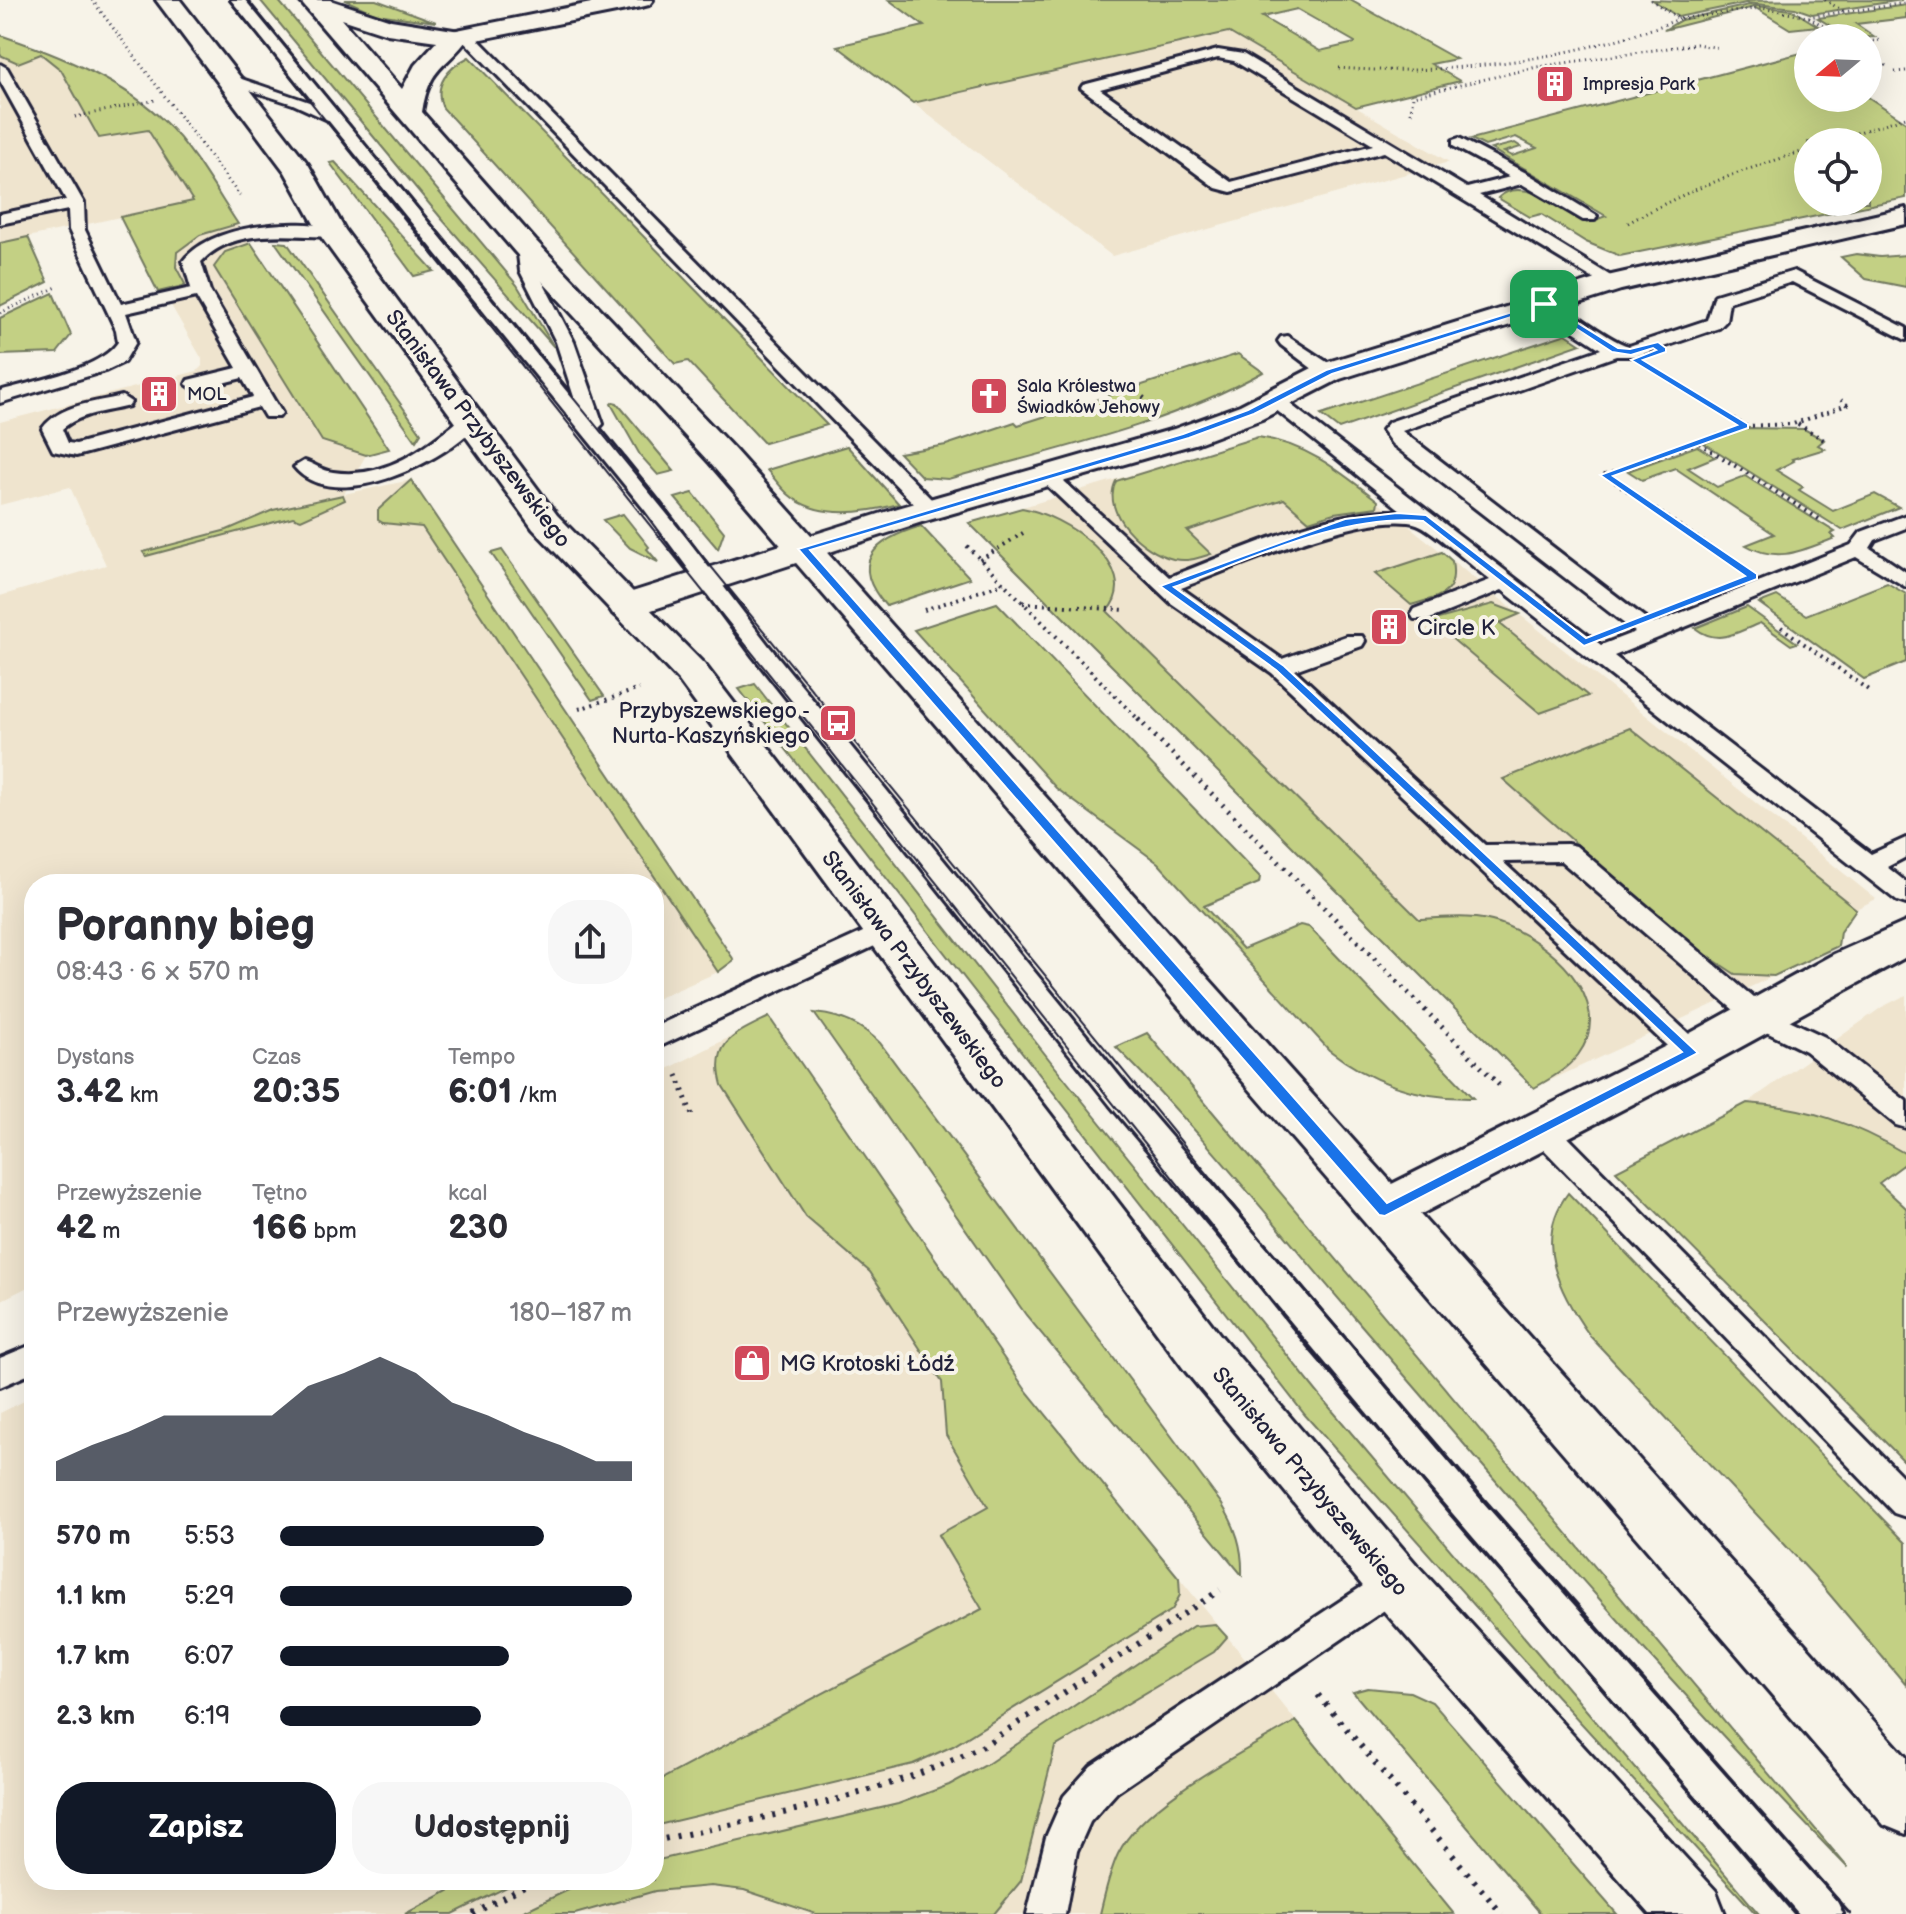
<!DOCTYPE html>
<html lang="pl">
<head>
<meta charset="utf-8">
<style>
  :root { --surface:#fff; --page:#f7f7f7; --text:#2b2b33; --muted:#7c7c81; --accent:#111827 }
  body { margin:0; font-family:"Balsamiq Sans",sans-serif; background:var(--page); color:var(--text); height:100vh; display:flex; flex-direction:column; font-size:30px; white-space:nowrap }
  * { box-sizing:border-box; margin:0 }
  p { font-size:26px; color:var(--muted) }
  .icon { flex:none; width:44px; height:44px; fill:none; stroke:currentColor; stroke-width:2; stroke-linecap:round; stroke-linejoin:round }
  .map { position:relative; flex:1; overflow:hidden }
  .drawer { position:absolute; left:24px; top:874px; width:640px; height:1016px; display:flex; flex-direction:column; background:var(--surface); border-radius:32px; box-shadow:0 8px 32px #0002 }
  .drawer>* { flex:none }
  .needle { width:52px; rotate:251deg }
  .controls { position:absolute; left:1794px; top:24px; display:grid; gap:16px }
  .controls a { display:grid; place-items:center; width:88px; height:88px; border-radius:50%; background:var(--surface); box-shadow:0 8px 32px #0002; font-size:40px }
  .pin { position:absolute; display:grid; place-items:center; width:68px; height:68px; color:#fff; margin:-34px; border-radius:16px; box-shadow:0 4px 12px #0006 }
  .round { display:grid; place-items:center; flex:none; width:84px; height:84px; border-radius:32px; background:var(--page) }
  .headline { display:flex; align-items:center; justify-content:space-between; height:136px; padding:0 32px }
  h1 { font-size:44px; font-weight:600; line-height:60px }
  .figures { display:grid; grid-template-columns:repeat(3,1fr); gap:12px; height:136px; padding:8px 32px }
  .figures div { display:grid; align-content:center }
  .figures b { font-size:34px; font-weight:600 }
  .figures small { font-size:22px; font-weight:400 }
  .figures p { font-size:22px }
  .chart { height:224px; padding:16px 32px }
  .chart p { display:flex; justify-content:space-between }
  .chart svg { width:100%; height:144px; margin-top:8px; fill:var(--accent); opacity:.7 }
  .cta { display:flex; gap:16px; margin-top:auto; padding:16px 32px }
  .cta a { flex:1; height:92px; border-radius:32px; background:var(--accent); color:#fff; font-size:32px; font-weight:600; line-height:92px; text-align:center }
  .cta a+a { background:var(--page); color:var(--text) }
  ul { padding:0 32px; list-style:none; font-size:26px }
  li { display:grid; grid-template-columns:128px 96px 1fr; align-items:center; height:60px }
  li i { height:20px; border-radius:10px; background:var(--accent) }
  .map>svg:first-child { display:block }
  .built { fill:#efe4ce }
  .green { fill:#c3d084; stroke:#727960; stroke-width:2; fill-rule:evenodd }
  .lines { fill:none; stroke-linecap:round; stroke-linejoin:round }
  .service-casing { stroke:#22223b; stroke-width:6 }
  .minor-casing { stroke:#22223b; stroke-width:6 }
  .tertiary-casing { stroke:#22223b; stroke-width:6 }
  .secondary-casing { stroke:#22223b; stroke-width:6 }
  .path-far3 { stroke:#22223b; stroke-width:3; stroke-dasharray:1 4; stroke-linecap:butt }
  .path-far2 { stroke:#22223b; stroke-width:4; stroke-dasharray:2 5; stroke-linecap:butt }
  .path-far1 { stroke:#22223b; stroke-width:5; stroke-dasharray:2 6; stroke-linecap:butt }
  .path { stroke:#22223b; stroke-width:6; stroke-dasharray:3 8; stroke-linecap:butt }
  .service { fill:#f7f3e8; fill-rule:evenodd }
  .minor { fill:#f7f3e8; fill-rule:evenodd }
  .tertiary { fill:#f7f3e8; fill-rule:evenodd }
  .secondary { fill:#f7f3e8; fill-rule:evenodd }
  .tram-far1 { stroke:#22223b; stroke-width:2 }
  .tram { stroke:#22223b; stroke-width:3 }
  .route { fill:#1a73e8; stroke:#fff; stroke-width:2; fill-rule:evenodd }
  .labels { text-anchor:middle; stroke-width:8; stroke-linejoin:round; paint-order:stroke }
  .far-poi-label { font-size:18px; fill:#22223b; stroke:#f7f3e8; text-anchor:start }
  .street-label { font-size:22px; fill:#22223b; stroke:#f7f3e8 }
  .poi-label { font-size:22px; fill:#22223b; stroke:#f7f3e8; text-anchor:start }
</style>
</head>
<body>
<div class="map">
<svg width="1906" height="1914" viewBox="0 0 1906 1914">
  <rect width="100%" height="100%" fill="#f7f3e8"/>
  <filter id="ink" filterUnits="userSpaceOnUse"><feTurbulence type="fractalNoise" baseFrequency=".0125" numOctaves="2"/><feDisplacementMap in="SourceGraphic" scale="16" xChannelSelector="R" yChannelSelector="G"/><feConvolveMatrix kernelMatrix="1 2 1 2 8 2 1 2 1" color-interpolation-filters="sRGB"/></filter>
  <g filter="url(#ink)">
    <!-- built -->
    <g class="built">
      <path d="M1228,32l221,130 -337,94 -199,-153z"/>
      <path d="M0,35l90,37 61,38 19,15 219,324 -23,6 -22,39 67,-14 11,46 296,446 -64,28v-116h-620v400l-34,17v-705l106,-31 -36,-78 -70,18v-83l197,-51 5,-5v-7l-82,-142 -120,26z"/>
      <path d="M1258,437l41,10 51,32 526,420 -20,10 -16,23 -2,14 -304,142 -565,-565z"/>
      <path d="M1906,995v159l-26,-15 -133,-36 135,-96z"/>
      <path d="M769,1017l256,372 271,332 81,109 -120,84h-1257v-501l34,-17v484h620v-804z"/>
    </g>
    <!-- green -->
    <g class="green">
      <path d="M260,0h18l239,285 37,62 -113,-129z"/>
      <path d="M345,0h31l60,22 -60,-8z"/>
      <path d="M889,0h461l106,59 -25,5 29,17 -104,26 -128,-75 -315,71 -76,-57 87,-20zM1297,9l58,33v1l-35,8 -58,-34z"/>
      <path d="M1653,0l28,1 221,-1 -90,14 -17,-6 -49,-5 -68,14z"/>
      <path d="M1749,5l43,5 26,16 -28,3 -36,-22 -90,23 17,-10z"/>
      <path d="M1906,5v13l-50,6 19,13 -25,1 -32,-20z"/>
      <path d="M0,35c56,19 125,46 167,89 25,24 51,70 71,100l-38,11 -23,17 -1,15 9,17 -2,2 -25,6 -38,-75 73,-16 -45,-71 -49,8 -38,-68 -20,-16 -23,9 -18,-8z"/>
      <path d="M1801,53l7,5v40l60,-1 38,25v76l-286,58 -34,-14 -45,-28 -11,3 -32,-19c24,-24 67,12 89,25l19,-7 -115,-67 24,-6 6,4 -17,5 8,4 25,-8 -21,-11 -31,9 -14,-7zM1868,142v60h-60v-60z"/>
      <path d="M469,57l358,368 -63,18 -76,-82 -13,3 -232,-256c-11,-23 6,-41 26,-51z"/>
      <path d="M335,162l99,109 -20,5 -84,-113z"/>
      <path d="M28,237l20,45 -48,24v-63z"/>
      <path d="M275,242l12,1 134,190 -5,8z"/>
      <path d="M251,243l138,206 -23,6 -44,-14 -108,-174 11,-15z"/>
      <path d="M1856,254l24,3 26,-2v32l-40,-8 -25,-22z"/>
      <path d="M53,293l18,42 -14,18 -57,2v-37z"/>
      <path d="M1566,334l15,10 -242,85 -18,-14z"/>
      <path d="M1238,354l25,18c-98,54 -208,77 -315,107l-26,-2 -23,-24 47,-8 69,-23 3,3z"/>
      <path d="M613,402l4,1 57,68 -16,4 -18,-20 -29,-51z"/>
      <path d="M1746,428l58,1 20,11 -6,5 7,4 -33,10 2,2 -18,9 27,17 -4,3 34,21 42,-17 24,13 -57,23 -138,-87z"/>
      <path d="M1258,437c48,6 83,35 120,64l-1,6 -43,6 -25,8 -25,-22 -97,32 24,23c-13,4 -23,8 -38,5 -30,-7 -73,-46 -57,-78z"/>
      <path d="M847,446l52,58c-34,9 -82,16 -111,-10 -8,-7 -14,-16 -21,-24z"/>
      <path d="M1697,446l18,11 -27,11 29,19 28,-11 90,56 -4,2 4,4c-32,12 -57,26 -89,7l28,-11 -99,-66 -33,12 -14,-9z"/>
      <path d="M411,480l323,480 -16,12 -296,-445 -39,-4 -5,-3v-10z"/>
      <path d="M693,493l31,39 -6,17 -43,-51z"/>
      <path d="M343,495l2,5 -44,20 -8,-3 -147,39 -3,-4 84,-22 46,-20z"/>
      <path d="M1022,508c39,6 124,59 85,103l312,308c26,-1 55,-5 80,4 47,16 120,77 79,132 -12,15 -28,24 -44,33l-565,-565z"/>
      <path d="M623,514l26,33 -2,2 11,13 -28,-14 -27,-28z"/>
      <path d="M921,526l49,52 -84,28c-38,-44 -12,-66 35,-80z"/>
      <path d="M502,550l102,146 -12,4 -101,-147z"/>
      <path d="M1442,552l10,9c6,35 -12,35 -41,44l-36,-31z"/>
      <path d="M1887,583l19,11v68l-42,17 -105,-76 18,-7 29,19z"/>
      <path d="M997,603l263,274 -1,6 -55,23 39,43 57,-24 9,2 164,171c-54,1 -102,-15 -144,-48l-171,-187 -102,-75 -142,-158z"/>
      <path d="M1493,604l27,10 -21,9 89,73 -48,17 -109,-92z"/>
      <path d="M1747,607l50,36 -6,2 -31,-22c-25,10 -42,23 -65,5z"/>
      <path d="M755,684l297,379 273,339 434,512h-3l-239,-261 -212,-238 -566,-726z"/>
      <path d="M1630,728l226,181 -16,23 -2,14 -64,30 -39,-2 -44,-29 -188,-166z"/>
      <path d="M814,1013c26,2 48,12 66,30l341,460c15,24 22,45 21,72l-216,-260z"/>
      <path d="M769,1017l256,372 154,189 1,17 -8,15 -219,136 -40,18 -259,62v-43l328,-174 -44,-74 50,-28 -42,-72 -4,-53 -72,-110 -64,-55 -84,-132c-12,-43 13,-51 47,-68z"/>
      <path d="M1147,1033l59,71 642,764c-171,-176 -332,-363 -492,-549 -79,-91 -154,-187 -240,-272z"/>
      <path d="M1747,1103c61,4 106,20 159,51v9l-27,20 27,25v255l-290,-292z"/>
      <path d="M1568,1193l338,350v142l-92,-109 -224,-240c-30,-42 -58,-95 -22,-143z"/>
      <path d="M1215,1624l12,13 -13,15 -159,95 -34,134 -27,33h-178l-72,-24 -33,-4 -56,5 -80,23h-57l71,-34h65v-19l244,-57 51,-19 37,-20 207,-139z"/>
      <path d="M1368,1688l42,4 22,10 185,212h-76l-188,-222z"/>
      <path d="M1296,1721l158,193h-354c5,-20 9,-41 18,-60 25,-53 128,-103 178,-133z"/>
      <path d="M469,1880h52l-68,34h-48z"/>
    </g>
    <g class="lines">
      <!-- service casing -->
      <g class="service-casing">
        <g id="service">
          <path d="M231,0h14l330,400 -19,-58 -36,-71 -3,-25 8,-5 6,1 6,29 37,71 29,82 -4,4 59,73 111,145 361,443 345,402 362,410 6,13h-44l-348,-401 -341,-408 -357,-449 -109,-147 -316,-389 -35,-16 -68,-22 -2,-3 7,-4 85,29z"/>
          <path d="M466,31l5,1 466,473 3,4 -3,4h-14l-462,-475 -2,-3z"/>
          <path d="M1218,50l25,4 224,134 43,-11 -57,-31v-6l6,-2 71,37 67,41 -2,4h-12l-61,-36 -43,11 143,88 -3,4h-12l-223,-135 -153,40 -15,-4 -135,-100 2,-3zM1218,58l16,3 139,84 -142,37 -131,-93z"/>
          <path d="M0,64l7,4 77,135 1,27 36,74 70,-16 -8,-27c28,-37 112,-43 155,-33l2,4 -2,4 -6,1c-43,-1 -99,-10 -131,25l9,29 64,109 8,13 -3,4h-14l-6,-10 -183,49 -23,-5 -11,-22c18,-25 52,-26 80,-33l9,6 -2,4c-23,6 -49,7 -67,23l6,14 8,1 177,-47 -11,-19 -47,12 -9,-6 2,-4 49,-12 -41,-71 -70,16 10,29 -12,20 -19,9 -105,32v-12c32,-10 100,-21 118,-49l-2,-12 -47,-100 -1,-20 -68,14v-10l66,-14 -66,-119z"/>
          <path d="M1794,271l112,57v12l-114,-58 -63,20 -3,19 -7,7 -82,28h-21l-214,75 251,193 198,-79 10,-13 45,-17v13l-31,12 -5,8 36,24v15l-50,-30 -242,99 257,198 35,-16v19l-19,10 19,15v22l-9,-3 -395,-311 -72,29h-16l-3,-5 3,-5 76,-29c-15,-11 -59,-52 -73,-56 -50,-15 -186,45 -236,64l101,71 64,-23h16l3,5 -3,5 -67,24 190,175 82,-1 9,2 192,164 57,27 81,64v27l-10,-3 -91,-74 -55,-27 -189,-163 -58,1 199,184 4,7 -4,7 -10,3 -10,-3 -410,-387 -101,-70 -134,-127 3,-4h14l115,105c70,-26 157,-69 233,-66l-137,-110 9,-6 7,2 320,248 34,-13 -243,-188 -10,-14 7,-8 212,-73 -63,-41 -3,-4 3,-4c20,-5 66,40 91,46l78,-26 8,-25z"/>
          <path d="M1287,336l49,32 2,4 -2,4h-14l-41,-31 -3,-4 3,-4z"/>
          <path d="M471,414l10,6c-31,40 -147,97 -187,47l10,-6c11,3 18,10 29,11 52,8 94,-25 131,-56z"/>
          <path d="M885,922l9,3 4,6 -4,6 -240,112v-22z"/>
          <path d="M1542,1118l10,3 354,359v37l-12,-4 -362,-376 -4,-8 4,-8z"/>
          <path d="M34,1344v28l-34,15v-29z"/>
          <path d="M1396,1567l12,5 5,11 -5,11 -291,198 -27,30 -13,29 -12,63h-38l19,-77 18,-41 27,-30 293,-194z"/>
        </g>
      </g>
      <!-- minor casing -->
      <g class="minor-casing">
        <g id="minor">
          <path d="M1906,208v16l-285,66 -281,89 -78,40 -64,24 -276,79 -283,92 -13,3 -13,-3 -5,-8 5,-8 285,-90 276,-79 66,-24 78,-40 285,-88z"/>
          <path d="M1906,922v35l-198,108 -306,159 -17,6 -17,-6 -8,-14 8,-14 308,-155 158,-87z"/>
        </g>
      </g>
      <!-- tertiary casing -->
      <g class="tertiary-casing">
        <path id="tertiary" d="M606,0h47l-4,5 -8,2 -184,37 -9,-2 -3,-5 3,-5 9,-2z"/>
      </g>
      <!-- secondary casing -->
      <g class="secondary-casing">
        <g id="secondary">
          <path d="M156,0h24l128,164 37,66 212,285 148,150 516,671 195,228 300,327 9,23h-75l-274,-312 -193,-234 -504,-687 -146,-152 -211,-291 -37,-66z"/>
          <path d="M299,0h31l61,20 75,12 3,5c-23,32 -39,27 -47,75l113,128 199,209 1172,1308v77l-22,-9 -1174,-1362 -195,-211zM341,19l46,15 50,7 -22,24 -13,24z"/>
        </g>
      </g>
      <!-- path-far3 -->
      <g class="path-far3">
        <path d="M92,0l148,196"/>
        <path d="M1651,0l28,19 82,-11 47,9 98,-14"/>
        <path d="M1825,0l18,11"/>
        <path d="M1809,17l33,21"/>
        <path d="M1868,42l12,-2"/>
        <path d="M1868,55l20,12"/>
        <path d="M1339,68c106,9 240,-10 340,-49"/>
        <path d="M1895,72l11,-1"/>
        <path d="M1411,113l2,-17 124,-29 159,-23 24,4"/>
        <path d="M75,117l81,-17"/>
        <path d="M1828,142l78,-25"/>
        <path d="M1628,223c61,-34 114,-53 180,-73"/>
        <path d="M0,313l57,-26"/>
      </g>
      <!-- path-far2 -->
      <g class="path-far2">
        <path d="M1673,382l72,44 -140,49 121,83"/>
        <path d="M1132,388l16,13"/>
        <path d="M1798,424l26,16"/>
        <path d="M1745,426l48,-2 54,-19 -6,-5"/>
        <path d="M1699,443l120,76"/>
        <path d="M967,546l173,175"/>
        <path d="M980,560l43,-27"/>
        <path d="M1023,603l102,7"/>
        <path d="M924,610l80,-27"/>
        <path d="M1781,627l90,65"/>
        <path d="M579,709l60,-20"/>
      </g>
      <!-- path-far1 -->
      <g class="path-far1">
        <path d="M1138,719l364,369"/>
        <path d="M677,1075l15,40"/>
      </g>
      <!-- path -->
      <g class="path">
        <path d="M1318,1695l184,219"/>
        <path d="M654,1841c112,-24 222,-44 326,-93l240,-158"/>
        <path d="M473,1914l62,-34"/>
      </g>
      <!-- service -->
      <use href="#service" class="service"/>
      <!-- minor -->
      <use href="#minor" class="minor"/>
      <!-- tertiary -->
      <use href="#tertiary" class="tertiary"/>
      <!-- secondary -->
      <use href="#secondary" class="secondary"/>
      <!-- tram-far1 -->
      <g class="tram-far1">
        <path d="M229,0l996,1243"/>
        <path d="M248,0l1016,1243"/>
      </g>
      <!-- tram -->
      <g class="tram">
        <path d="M1223,1241l88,110 484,563"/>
        <path d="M1263,1241l220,259 367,414"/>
      </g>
    </g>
  </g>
  <!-- route -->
  <path class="route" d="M1544,302l74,46 12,1 28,-7 8,6v4l-23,8 105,64v4l-135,48 144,98v5l-173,67 -161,-125c-82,-7 -172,38 -249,66l110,79 414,387 -313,163 -6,-1 -581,-666 385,-115 65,-24 78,-40zM1543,307l69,45 19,3 22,-7 3,2 -25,10 106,65 -137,50 145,101 -159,62 -160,-123 -29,-2 -52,6 -185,67 116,84 406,382 -295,151 -577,-653 379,-112 65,-24 78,-40z"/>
  <!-- icons -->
  <defs>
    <g id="building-square" transform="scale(2)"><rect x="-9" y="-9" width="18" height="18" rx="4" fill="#d1495b" stroke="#f7f3e8"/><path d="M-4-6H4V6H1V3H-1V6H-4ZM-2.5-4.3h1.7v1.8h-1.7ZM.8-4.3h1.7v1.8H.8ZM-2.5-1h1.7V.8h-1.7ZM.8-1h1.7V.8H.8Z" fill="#fff"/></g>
    <g id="church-square" transform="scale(2)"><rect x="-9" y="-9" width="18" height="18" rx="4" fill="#d1495b" stroke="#f7f3e8"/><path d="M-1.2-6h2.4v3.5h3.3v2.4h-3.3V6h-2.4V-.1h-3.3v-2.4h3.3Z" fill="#fff"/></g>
    <g id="bus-square" transform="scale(2)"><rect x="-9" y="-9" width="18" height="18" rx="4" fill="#d1495b" stroke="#f7f3e8"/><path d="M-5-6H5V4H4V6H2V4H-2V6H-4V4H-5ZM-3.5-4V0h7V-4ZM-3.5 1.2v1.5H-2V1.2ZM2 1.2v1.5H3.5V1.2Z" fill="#fff"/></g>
    <g id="shop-square" transform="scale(2)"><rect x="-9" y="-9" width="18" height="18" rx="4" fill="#d1495b" stroke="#f7f3e8"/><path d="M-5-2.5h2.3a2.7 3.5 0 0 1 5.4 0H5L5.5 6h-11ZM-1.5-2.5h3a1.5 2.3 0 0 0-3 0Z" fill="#fff"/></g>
  </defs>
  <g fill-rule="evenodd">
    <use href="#building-square" x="1555" y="84"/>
    <use href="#building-square" x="159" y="394"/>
    <use href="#church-square" x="989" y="396"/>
    <use href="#building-square" x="1389" y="627"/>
    <use href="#bus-square" x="838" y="723"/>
    <use href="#shop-square" x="752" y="1363"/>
  </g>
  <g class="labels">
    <!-- far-poi labels -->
    <g class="far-poi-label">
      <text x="1583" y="90">Impresja Park</text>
      <text x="1017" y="392">Sala Królestwa<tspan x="1017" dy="21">Świadków Jehowy</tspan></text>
      <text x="187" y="400">MOL</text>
    </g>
    <!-- street labels -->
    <g class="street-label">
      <text transform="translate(479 428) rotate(53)" y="8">Stanisława Przybyszewskiego</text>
      <text transform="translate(915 969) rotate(53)" y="8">Stanisława Przybyszewskiego</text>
      <text transform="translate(1311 1481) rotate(50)" y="8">Stanisława Przybyszewskiego</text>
    </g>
    <!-- poi labels -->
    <g class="poi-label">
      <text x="1417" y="635">Circle K</text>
      <text x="810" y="718" text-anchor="end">Przybyszewskiego -<tspan x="810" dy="25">Nurta-Kaszyńskiego</tspan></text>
      <text x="780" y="1371">MG Krotoski Łódź</text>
    </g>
  </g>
</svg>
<div class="controls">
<a><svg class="needle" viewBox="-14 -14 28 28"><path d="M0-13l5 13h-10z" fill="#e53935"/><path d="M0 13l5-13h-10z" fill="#7c7c81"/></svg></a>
<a><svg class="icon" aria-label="locate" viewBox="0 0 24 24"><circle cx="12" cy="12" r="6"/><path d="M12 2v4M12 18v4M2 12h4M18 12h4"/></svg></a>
</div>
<div class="pin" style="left:1544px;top:304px;background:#1e9e55"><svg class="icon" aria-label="arrive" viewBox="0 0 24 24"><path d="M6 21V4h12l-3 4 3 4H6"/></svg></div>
<section class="drawer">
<div class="headline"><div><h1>Poranny bieg</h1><p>08:43 · 6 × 570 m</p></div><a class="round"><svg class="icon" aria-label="share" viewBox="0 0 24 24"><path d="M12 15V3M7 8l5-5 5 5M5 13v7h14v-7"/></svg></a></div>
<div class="figures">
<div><p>Dystans</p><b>3.42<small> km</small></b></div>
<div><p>Czas</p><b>20:35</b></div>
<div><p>Tempo</p><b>6:01<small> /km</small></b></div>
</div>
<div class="figures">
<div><p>Przewyższenie</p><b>42<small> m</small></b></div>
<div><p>Tętno</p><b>166<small> bpm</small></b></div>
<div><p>kcal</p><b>230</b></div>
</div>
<div class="chart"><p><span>Przewyższenie</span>180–187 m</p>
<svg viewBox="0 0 160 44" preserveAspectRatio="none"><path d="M0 44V38L10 33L20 29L30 24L40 24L50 24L60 24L70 15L80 11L90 6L100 11L110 20L120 24L130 29L140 33L150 38L160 38V44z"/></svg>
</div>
<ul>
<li><b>570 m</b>5:53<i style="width:75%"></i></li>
<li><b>1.1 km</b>5:29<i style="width:100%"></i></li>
<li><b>1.7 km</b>6:07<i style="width:65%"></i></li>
<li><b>2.3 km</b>6:19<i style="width:57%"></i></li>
</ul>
<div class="cta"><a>Zapisz</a><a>Udostępnij</a></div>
</section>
</div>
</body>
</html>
